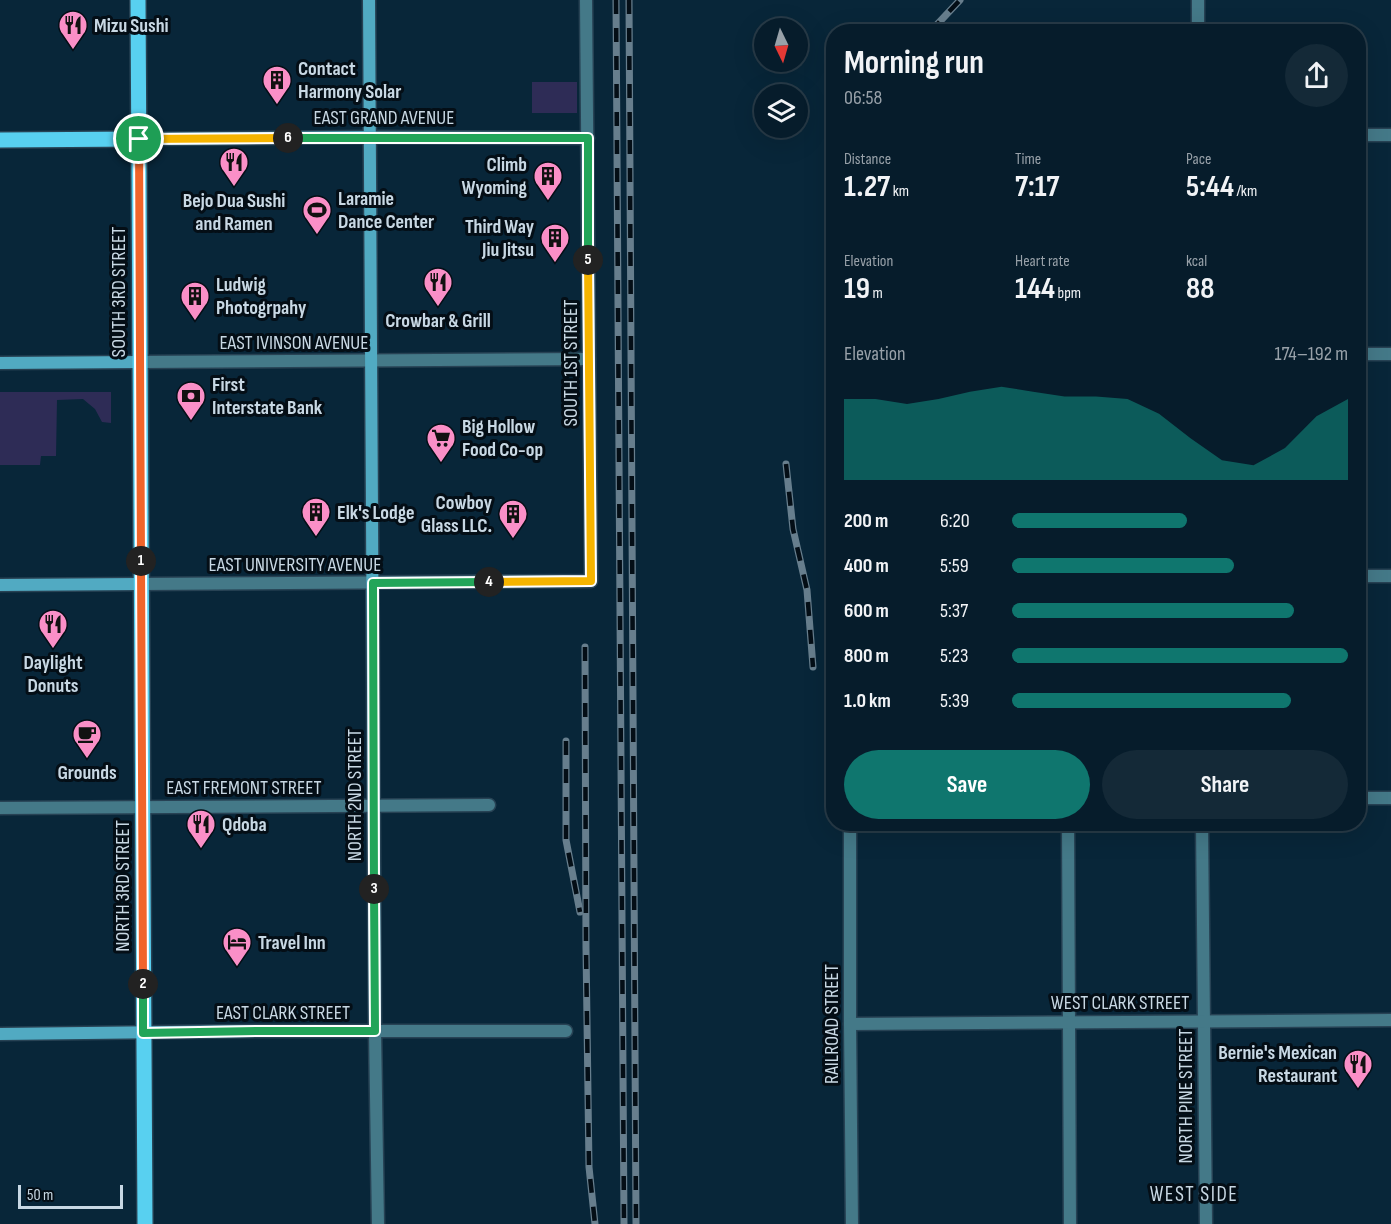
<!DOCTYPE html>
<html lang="en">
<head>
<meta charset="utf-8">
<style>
  :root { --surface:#061c2b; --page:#142937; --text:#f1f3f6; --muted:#98a1a9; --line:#273a47; --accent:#0f766e }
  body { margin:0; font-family:"Sofia Sans Condensed",sans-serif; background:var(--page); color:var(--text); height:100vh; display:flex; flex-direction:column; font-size:22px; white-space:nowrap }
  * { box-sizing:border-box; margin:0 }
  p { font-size:20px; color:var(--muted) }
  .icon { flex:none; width:33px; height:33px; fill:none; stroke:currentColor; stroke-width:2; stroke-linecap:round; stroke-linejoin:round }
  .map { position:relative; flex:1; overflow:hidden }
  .panel { position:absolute; left:826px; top:24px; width:540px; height:807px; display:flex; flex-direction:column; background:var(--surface); border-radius:24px; box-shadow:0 6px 24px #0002,0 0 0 2px var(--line) }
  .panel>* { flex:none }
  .needle { width:39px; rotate:175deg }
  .fabs { position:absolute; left:754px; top:18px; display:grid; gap:12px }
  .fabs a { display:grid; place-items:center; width:54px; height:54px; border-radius:50%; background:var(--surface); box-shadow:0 6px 24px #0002,0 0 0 2px var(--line); font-size:30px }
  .scale { position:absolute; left:18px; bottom:15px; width:105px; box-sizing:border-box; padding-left:6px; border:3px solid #c8d8e4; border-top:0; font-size:16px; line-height:21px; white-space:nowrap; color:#c8d8e4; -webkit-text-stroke:4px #040e16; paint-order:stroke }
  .pin { position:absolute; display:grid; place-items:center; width:51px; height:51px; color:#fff; margin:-26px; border:3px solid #fff; border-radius:50%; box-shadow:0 2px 6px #0007 }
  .km { position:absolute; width:30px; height:30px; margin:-15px; border-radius:50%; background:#222; color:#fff; font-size:16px; line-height:30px; text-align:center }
  .round { display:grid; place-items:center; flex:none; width:63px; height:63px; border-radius:32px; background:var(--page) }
  .head { display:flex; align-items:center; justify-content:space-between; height:102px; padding:0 18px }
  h1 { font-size:33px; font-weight:700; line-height:45px }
  .stats { display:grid; grid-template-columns:repeat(3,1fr); gap:9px; height:102px; padding:6px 18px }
  .stats div { display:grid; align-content:center }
  .stats b { font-size:30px; font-weight:700 }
  .stats small { font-size:16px; font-weight:400 }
  .stats p { font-size:16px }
  .chart { height:168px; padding:12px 18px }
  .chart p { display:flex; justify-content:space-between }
  .chart svg { width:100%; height:108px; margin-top:6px; fill:var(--accent); opacity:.7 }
  .primary-button { display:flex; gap:12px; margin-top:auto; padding:12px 18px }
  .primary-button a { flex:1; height:69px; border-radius:36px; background:var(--accent); color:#fff; font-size:24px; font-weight:700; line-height:69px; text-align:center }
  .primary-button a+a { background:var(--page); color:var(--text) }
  ul { padding:0 18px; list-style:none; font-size:20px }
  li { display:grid; grid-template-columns:96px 72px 1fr; align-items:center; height:45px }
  li i { height:15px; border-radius:8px; background:var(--accent) }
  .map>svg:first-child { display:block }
  .green { fill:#2e2c56 }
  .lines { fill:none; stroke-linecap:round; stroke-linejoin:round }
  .street-casing { stroke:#274254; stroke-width:15 }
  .secondary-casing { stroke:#274254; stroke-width:15 }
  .primary-casing { stroke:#274254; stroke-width:18 }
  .street { stroke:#447988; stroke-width:12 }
  .secondary { stroke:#51aac2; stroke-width:12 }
  .primary { stroke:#58d0f0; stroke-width:15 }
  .rail-casing { stroke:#677e8d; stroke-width:7 }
  .rail { stroke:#040e16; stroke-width:4.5; stroke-dasharray:14; stroke-linecap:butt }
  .split-1-casing { stroke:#fff; stroke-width:12 }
  .split-2-casing { stroke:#fff; stroke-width:12 }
  .split-3-casing { stroke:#fff; stroke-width:12 }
  .split-4-casing { stroke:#fff; stroke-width:12 }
  .split-5-casing { stroke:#fff; stroke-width:12 }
  .split-6-casing { stroke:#fff; stroke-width:12 }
  .split-7-casing { stroke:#fff; stroke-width:12 }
  .split-1 { stroke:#f0652b; stroke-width:8 }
  .split-2 { stroke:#f0652b; stroke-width:8 }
  .split-3 { stroke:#22a559; stroke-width:8 }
  .split-4 { stroke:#22a559; stroke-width:8 }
  .split-5 { stroke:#f5b400; stroke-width:8 }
  .split-6 { stroke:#22a559; stroke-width:8 }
  .split-7 { stroke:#f5b400; stroke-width:8 }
  .labels { text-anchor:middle; stroke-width:6; stroke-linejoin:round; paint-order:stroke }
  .poi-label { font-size:20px; font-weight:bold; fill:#c8d8e4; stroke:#040e16; text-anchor:start }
  .street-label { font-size:20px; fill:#c8d8e4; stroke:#040e16 }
  .neighbourhood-label { font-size:21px; letter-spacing:1.5px; fill:#c8d8e4; stroke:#040e16 }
</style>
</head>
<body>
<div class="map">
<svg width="1391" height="1224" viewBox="0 0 1391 1224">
  <rect width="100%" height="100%" fill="#082639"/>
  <!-- green -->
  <g class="green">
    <rect x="532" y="82" width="45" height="31"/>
    <path d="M0,392h111v31l-9,-1 -7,-13 -12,-10 -26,1 -1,56h-15l-1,9h-40z"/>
  </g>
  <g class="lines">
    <!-- street casing -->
    <g class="street-casing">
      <g id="street">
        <path d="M1198,32v-32"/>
        <path d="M1359,135h32"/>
        <path d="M370,137l218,1"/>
        <path d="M1359,354h32"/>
        <path d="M140,362l449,-3"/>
        <path d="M1359,576h32"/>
        <path d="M141,584l450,-3 -5,-581"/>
        <path d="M1359,798h32"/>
        <path d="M0,808l489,-3"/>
        <path d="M850,824v200l2,200"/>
        <path d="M1068,824l2,400"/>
        <path d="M1202,824l4,400"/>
        <path d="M850,1024l541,-4"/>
        <path d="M378,1224l-3,-193h191"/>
      </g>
    </g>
    <!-- secondary casing -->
    <g class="secondary-casing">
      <g id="secondary">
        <path d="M139,139l231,-2"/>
        <path d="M0,363l140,-1"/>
        <path d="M0,585l141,-1"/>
        <path d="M0,1034l256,-3h119l-6,-1031"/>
      </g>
    </g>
    <!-- primary casing -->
    <g class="primary-casing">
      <g id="primary">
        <path d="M138,0l7,1224"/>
        <path d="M0,140l139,-1"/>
      </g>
    </g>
    <!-- street -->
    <use href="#street" class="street"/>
    <!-- secondary -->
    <use href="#secondary" class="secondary"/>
    <!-- primary -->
    <use href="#primary" class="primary"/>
    <!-- rail casing -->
    <g class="rail-casing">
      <g id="rail">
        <path d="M616,0l8,1224"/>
        <path d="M629,0l7,1224"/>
        <path d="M930,32l30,-32"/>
        <path d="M786,464l7,65 14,61 6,77"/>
        <path d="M585,647l1,301 3,219 6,57"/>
        <path d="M566,741v99l14,72"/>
      </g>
    </g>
    <!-- rail -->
    <use href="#rail" class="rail"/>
  </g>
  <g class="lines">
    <!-- split-1 casing -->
    <g class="split-1-casing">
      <path id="split-1" d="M139,139l2,422"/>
    </g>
    <!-- split-2 casing -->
    <g class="split-2-casing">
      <path id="split-2" d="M141,561l2,423"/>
    </g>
    <!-- split-3 casing -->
    <g class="split-3-casing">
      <path id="split-3" d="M143,984v49l113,-2h119l-1,-142"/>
    </g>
    <!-- split-4 casing -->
    <g class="split-4-casing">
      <path id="split-4" d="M374,889l-1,-306 116,-1"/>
    </g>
    <!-- split-5 casing -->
    <g class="split-5-casing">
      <path id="split-5" d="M489,582l102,-1 -3,-321"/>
    </g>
    <!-- split-6 casing -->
    <g class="split-6-casing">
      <path id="split-6" d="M288,138h300v122"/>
    </g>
    <!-- split-7 casing -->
    <g class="split-7-casing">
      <path id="split-7" d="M139,139l149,-1"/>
    </g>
    <!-- split-1 -->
    <use href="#split-1" class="split-1"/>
    <!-- split-2 -->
    <use href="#split-2" class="split-2"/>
    <!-- split-3 -->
    <use href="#split-3" class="split-3"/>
    <!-- split-4 -->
    <use href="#split-4" class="split-4"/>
    <!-- split-5 -->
    <use href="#split-5" class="split-5"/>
    <!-- split-6 -->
    <use href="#split-6" class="split-6"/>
    <!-- split-7 -->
    <use href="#split-7" class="split-7"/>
  </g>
  <!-- icons -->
  <defs>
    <g id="restaurant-pin" transform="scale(1.5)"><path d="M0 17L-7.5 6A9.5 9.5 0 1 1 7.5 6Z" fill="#fa8fc7" stroke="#040e16"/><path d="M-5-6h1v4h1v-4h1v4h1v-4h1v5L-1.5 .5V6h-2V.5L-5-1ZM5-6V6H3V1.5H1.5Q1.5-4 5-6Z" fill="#111"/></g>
    <g id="building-pin" transform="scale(1.5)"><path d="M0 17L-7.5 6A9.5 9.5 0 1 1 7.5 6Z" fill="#fa8fc7" stroke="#040e16"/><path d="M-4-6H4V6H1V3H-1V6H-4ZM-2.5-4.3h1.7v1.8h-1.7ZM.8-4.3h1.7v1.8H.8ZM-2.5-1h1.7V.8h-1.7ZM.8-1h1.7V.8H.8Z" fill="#111"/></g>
    <g id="stadium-pin" transform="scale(1.5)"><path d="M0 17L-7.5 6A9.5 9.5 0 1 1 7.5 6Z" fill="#fa8fc7" stroke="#040e16"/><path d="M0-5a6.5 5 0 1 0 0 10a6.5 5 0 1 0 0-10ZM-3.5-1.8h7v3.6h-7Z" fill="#111"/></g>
    <g id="bank-pin" transform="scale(1.5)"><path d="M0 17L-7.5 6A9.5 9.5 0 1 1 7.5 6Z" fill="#fa8fc7" stroke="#040e16"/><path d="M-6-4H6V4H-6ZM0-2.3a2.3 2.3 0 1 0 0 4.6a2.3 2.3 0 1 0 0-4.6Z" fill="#111"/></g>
    <g id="supermarket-pin" transform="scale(1.5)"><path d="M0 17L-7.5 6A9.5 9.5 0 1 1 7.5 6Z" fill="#fa8fc7" stroke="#040e16"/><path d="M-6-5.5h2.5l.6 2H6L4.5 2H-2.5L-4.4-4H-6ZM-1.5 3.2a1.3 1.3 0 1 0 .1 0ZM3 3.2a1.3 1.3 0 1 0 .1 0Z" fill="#111"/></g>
    <g id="cafe-pin" transform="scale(1.5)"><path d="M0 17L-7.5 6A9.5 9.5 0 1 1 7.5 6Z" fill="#fa8fc7" stroke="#040e16"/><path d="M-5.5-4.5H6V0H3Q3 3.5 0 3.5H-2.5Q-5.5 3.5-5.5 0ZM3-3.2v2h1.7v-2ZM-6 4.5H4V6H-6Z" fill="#111"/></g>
    <g id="hotel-pin" transform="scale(1.5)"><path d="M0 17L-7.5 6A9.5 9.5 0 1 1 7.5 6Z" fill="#fa8fc7" stroke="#040e16"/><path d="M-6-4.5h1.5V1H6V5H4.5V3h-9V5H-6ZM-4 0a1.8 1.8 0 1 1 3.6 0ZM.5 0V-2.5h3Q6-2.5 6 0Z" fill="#111"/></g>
  </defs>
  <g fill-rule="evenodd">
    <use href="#restaurant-pin" x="73" y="25"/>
    <use href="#building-pin" x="277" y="80"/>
    <use href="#restaurant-pin" x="234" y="162"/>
    <use href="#building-pin" x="548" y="176"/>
    <use href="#stadium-pin" x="317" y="210"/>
    <use href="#building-pin" x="555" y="238"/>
    <use href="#restaurant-pin" x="438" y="282"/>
    <use href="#building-pin" x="195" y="296"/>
    <use href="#bank-pin" x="191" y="396"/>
    <use href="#supermarket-pin" x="441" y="438"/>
    <use href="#building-pin" x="316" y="512"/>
    <use href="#building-pin" x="513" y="514"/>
    <use href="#restaurant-pin" x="53" y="624"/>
    <use href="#cafe-pin" x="87" y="734"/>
    <use href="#restaurant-pin" x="201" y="824"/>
    <use href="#hotel-pin" x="237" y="942"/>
    <use href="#restaurant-pin" x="1358" y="1064"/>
  </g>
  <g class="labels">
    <!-- poi labels -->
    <g class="poi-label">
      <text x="94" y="32">Mizu Sushi</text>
      <text x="298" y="75">Contact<tspan x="298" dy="23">Harmony Solar</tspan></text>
      <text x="527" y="171" text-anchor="end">Climb<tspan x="527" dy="23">Wyoming</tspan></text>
      <text x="338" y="205">Laramie<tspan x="338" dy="23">Dance Center</tspan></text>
      <text x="234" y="207" text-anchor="middle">Bejo Dua Sushi<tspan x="234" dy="23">and Ramen</tspan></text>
      <text x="534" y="233" text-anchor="end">Third Way<tspan x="534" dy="23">Jiu Jitsu</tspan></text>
      <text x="216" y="291">Ludwig<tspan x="216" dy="23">Photogrpahy</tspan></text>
      <text x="438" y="327" text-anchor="middle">Crowbar &amp; Grill</text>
      <text x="212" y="391">First<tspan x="212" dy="23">Interstate Bank</tspan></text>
      <text x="462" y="433">Big Hollow<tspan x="462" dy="23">Food Co-op</tspan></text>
      <text x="492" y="509" text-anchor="end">Cowboy<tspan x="492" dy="23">Glass LLC.</tspan></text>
      <text x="337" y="519">Elk's Lodge</text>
      <text x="53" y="669" text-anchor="middle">Daylight<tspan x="53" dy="23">Donuts</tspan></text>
      <text x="87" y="779" text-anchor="middle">Grounds</text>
      <text x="222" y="831">Qdoba</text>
      <text x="258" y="949">Travel Inn</text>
      <text x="1337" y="1059" text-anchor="end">Bernie's Mexican<tspan x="1337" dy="23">Restaurant</tspan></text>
    </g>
    <!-- street labels -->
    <g class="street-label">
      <text x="384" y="124">EAST GRAND AVENUE</text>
      <text transform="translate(118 292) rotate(-90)" y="7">SOUTH 3RD STREET</text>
      <text x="294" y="349">EAST IVINSON AVENUE</text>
      <text transform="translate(570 363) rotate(-90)" y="7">SOUTH 1ST STREET</text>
      <text x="295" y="571">EAST UNIVERSITY AVENUE</text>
      <text x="244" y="794">EAST FREMONT STREET</text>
      <text transform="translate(354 795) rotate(-90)" y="7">NORTH 2ND STREET</text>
      <text transform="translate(122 886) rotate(-90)" y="7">NORTH 3RD STREET</text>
      <text x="1120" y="1009">WEST CLARK STREET</text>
      <text x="283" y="1019">EAST CLARK STREET</text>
      <text transform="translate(831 1024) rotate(-90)" y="7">RAILROAD STREET</text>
      <text transform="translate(1185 1096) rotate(-90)" y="7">NORTH PINE STREET</text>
    </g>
    <!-- neighbourhood labels -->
    <g class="neighbourhood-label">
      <text x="1194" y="1201">WEST SIDE</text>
    </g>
  </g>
</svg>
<div class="fabs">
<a><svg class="needle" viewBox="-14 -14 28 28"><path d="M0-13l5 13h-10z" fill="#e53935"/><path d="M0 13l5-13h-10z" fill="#98a1a9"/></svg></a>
<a><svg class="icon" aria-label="layers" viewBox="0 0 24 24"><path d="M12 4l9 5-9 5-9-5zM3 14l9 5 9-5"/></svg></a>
</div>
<div class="scale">50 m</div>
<div class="pin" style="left:139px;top:139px;background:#1e9e55"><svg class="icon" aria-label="arrive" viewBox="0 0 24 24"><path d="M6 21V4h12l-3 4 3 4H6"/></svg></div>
<b class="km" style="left:141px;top:561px">1</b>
<b class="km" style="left:143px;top:984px">2</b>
<b class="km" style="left:374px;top:889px">3</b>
<b class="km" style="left:489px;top:582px">4</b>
<b class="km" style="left:588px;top:260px">5</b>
<b class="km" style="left:288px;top:138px">6</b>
<section class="panel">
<div class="head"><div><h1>Morning run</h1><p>06:58</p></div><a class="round"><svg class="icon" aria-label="share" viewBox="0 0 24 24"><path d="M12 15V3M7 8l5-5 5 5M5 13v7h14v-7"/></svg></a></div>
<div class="stats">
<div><p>Distance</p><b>1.27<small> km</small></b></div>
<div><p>Time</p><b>7:17</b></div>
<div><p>Pace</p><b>5:44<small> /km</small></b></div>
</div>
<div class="stats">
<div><p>Elevation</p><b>19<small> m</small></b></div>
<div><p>Heart rate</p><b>144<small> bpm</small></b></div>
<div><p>kcal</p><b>88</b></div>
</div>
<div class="chart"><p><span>Elevation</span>174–192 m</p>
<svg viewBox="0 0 160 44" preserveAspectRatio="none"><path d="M0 44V11L10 11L20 13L30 11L40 8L50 6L60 8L70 10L80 10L90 11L100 17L110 27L120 36L130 38L140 31L150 18L160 11V44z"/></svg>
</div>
<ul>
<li><b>200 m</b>6:20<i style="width:52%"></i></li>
<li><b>400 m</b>5:59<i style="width:66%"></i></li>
<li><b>600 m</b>5:37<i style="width:84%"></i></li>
<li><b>800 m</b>5:23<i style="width:100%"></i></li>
<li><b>1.0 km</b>5:39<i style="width:83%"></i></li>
</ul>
<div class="primary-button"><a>Save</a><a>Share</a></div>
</section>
</div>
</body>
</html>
